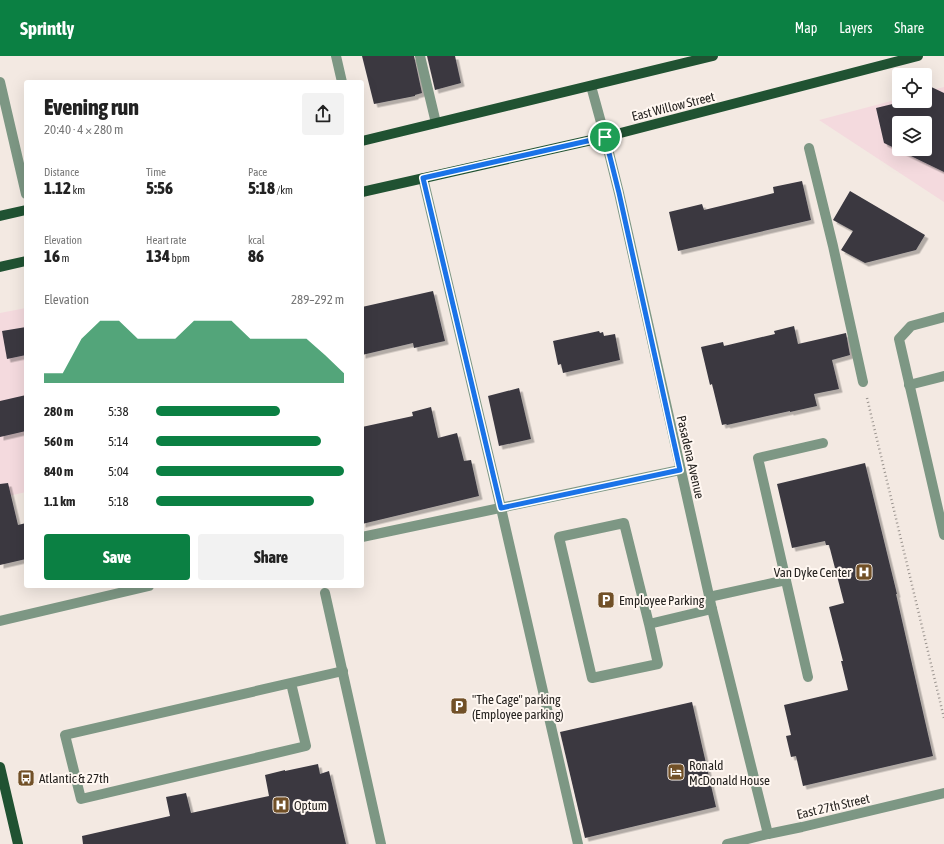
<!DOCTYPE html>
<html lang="en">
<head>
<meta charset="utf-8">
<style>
  :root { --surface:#fff; --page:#f2f2f2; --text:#222; --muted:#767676; --accent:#0b8043 }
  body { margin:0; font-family:"Asap Condensed",sans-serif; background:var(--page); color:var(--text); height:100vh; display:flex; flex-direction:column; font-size:15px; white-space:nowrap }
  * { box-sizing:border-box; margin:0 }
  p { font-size:13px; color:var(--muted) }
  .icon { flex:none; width:22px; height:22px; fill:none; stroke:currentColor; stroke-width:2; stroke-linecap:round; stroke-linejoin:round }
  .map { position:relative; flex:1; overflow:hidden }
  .details { position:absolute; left:24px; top:24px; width:340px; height:508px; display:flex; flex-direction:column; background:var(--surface); border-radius:4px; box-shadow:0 4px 16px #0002 }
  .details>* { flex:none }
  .controls { position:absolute; left:892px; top:12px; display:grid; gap:8px }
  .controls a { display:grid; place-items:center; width:40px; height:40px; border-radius:4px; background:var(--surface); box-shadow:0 4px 16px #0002; font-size:20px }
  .pin { position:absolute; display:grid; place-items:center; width:34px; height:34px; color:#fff; margin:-17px; border:2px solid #fff; border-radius:50%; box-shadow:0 1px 4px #0007 }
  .round { display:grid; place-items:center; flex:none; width:42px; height:42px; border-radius:4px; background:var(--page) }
  .headline { display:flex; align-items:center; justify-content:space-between; height:68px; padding:0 20px }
  h1 { font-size:22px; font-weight:800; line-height:30px }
  .stats { display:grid; grid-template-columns:repeat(3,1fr); gap:6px; height:68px; padding:4px 20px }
  .stats div { display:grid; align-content:center }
  .stats b { font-size:17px; font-weight:800 }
  .stats small { font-size:11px; font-weight:400 }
  .stats p { font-size:11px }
  .chart { height:112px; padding:8px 20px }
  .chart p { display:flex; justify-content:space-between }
  .chart svg { width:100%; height:72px; margin-top:4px; fill:var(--accent); opacity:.7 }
  .cta { display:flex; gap:8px; margin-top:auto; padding:8px 20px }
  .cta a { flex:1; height:46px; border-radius:4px; background:var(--accent); color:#fff; font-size:16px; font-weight:800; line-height:46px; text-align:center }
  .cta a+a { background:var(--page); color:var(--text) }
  ul { padding:0 20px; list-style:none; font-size:13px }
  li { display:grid; grid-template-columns:64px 48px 1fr; align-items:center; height:30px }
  li i { height:10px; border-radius:5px; background:var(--accent) }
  header { display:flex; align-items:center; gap:24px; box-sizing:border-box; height:56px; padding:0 20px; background:var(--accent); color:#fff }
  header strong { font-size:19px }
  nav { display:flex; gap:22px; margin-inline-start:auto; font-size:14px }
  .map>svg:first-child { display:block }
  .commercial { fill:#f4dade; fill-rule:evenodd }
  .building { fill:#3a3841; fill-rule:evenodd; filter:url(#shadow) }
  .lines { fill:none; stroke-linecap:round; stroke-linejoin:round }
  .path { stroke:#9b948f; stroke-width:2.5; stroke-dasharray:1 3; stroke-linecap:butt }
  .minor { stroke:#7d9784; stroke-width:10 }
  .major { stroke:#205232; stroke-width:10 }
  .route-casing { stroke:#fff; stroke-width:8 }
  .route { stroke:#1a73e8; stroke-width:5 }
  .labels { text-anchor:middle; stroke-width:4; stroke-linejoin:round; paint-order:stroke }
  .street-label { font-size:13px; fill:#262320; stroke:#fff7f1 }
  .poi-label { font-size:13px; fill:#262320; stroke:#fff7f1; text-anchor:start }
</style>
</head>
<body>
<header>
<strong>Sprintly</strong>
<nav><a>Map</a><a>Layers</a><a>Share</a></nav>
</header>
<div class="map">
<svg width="944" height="788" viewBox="0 0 944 788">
  <defs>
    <filter id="shadow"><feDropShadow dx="3.5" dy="3.5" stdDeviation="0" flood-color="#0004"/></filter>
  </defs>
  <rect width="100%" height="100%" fill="#f3e9e2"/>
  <!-- commercial -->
  <g class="commercial">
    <path d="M944,31v115l-125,-82 80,-21v2h26v-9zM899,67h26v26h-26z"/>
    <path d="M26,252v184l-26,6v-185z"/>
  </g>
  <!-- building -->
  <g class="building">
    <path d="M362,0h52l8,37 -7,2v1l-41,8z"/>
    <path d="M427,0h28l6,27 -26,7z"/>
    <path d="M925,28l19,9v79l-60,-29 -8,-35 29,-7h20zM899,67h26v26h-26z"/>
    <path d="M802,125l9,39 -133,31 -9,-39 33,-8 2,6 70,-17 -1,-6z"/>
    <path d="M850,135l75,44 -9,15 -51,13 -24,-13 12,-19 -20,-11z"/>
    <path d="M433,235l12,50 -31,7 -1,-5 -51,12v-48z"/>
    <path d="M794,270l4,18 48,-11 4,22 -18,5 7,29 -25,5 3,12 -27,6v-1l-63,14 -1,-1 -4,1 -10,-41 -2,1 -9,-38 22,-5 1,4 51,-12 -1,-3z"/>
    <path d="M26,271v28l-19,4 -5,-28z"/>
    <path d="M599,275l1,2 3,-1 1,4 11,-2 5,26 -57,13 -2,-9 -3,1 -5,-24z"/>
    <path d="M519,332l12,51 -32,7 -11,-50z"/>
    <path d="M26,339v36l-26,6v-36z"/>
    <path d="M431,351l7,31 19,-5 7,28 7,-1 8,36 -117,28v-97l51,-11 -1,-4z"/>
    <path d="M865,407l32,131h-1l37,162 -130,30 -7,-30 -5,1 -5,-21 5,-1 -7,-30 64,-15 -7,-29h2l-14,-54 15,-4 -15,-58h-3l-1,-4 -33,7 -15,-64z"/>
    <path d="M8,427l10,42 8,-2v36l-26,6v-81z"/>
    <path d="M692,646l24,105 -131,31 -25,-106z"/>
    <path d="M318,708l2,10 9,-3 17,73h-263l-1,-8 88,-20 -4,-19 20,-4 5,20 78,-17 -4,-21 20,-5v1z"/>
  </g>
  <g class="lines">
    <!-- path -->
    <path class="path" d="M867,342l77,320"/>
    <!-- minor -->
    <g class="minor">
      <path d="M336,0l6,26"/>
      <path d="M420,0l16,67"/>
      <path d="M0,26l26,112"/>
      <path d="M591,30l14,51 14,56 93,416 56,225"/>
      <path d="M809,92l24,98 30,136"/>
      <path d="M423,122l78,330 77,336"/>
      <path d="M944,261l-33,9 -12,13 45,196"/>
      <path d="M909,329l35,-9"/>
      <path d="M362,481l318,-67"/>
      <path d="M325,537l56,251"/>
      <path d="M709,541l77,-17"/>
      <path d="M0,565l149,-35"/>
      <path d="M649,568l-25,-101 -65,14 33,141 66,-14 -9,-40 63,-15"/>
      <path d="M808,621l-50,-219 65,-15"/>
      <path d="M291,627l15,63 -225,53 -16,-64 278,-64"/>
      <path d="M727,788l41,-10 34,-7 142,-34"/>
    </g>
    <!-- major -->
    <g class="major">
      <path d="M362,85l351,-85"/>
      <path d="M362,136l243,-55 313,-81"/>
      <path d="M0,160l26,-6"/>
      <path d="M0,211l26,-6"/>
      <path d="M0,711l18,77"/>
    </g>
  </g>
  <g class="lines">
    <!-- route casing -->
    <g class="route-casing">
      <path id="route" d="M605,81l14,56 61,277 -179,38 -78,-330z"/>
    </g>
    <!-- route -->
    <use href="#route" class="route"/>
  </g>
  <!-- icons -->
  <defs>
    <g id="hospital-square" transform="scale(0.9)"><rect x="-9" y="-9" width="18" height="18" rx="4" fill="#715027" stroke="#fff7f1"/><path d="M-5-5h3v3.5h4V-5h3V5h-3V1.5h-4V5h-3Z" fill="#fff"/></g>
    <g id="parking-square" transform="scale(0.9)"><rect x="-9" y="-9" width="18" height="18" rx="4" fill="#715027" stroke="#fff7f1"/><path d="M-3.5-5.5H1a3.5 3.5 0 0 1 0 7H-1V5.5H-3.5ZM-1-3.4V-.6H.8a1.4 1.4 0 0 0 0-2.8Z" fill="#fff"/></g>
    <g id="hotel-square" transform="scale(0.9)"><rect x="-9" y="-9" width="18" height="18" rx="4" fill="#715027" stroke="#fff7f1"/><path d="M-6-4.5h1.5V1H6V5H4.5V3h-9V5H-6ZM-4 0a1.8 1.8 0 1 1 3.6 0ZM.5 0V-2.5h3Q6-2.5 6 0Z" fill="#fff"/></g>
    <g id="bus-square" transform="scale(0.9)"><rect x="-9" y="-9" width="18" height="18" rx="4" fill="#715027" stroke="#fff7f1"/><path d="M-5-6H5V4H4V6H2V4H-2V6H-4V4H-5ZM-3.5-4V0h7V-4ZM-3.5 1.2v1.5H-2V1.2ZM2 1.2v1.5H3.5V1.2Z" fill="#fff"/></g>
  </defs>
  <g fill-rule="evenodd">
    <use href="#hospital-square" x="864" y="516"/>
    <use href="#parking-square" x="606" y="544"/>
    <use href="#parking-square" x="459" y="650"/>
    <use href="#hotel-square" x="676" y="716"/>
    <use href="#bus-square" x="26" y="722"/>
    <use href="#hospital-square" x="281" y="749"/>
  </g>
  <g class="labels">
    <!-- street labels -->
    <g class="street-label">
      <text transform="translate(673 50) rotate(-14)" y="5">East Willow Street</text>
      <text transform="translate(691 401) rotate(77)" y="5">Pasadena Avenue</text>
      <text transform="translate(833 750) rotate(-13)" y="5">East 27th Street</text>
    </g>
    <!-- poi labels -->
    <g class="poi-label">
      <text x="851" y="521" text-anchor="end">Van Dyke Center</text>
      <text x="619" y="549">Employee Parking</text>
      <text x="472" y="648">"The Cage" parking<tspan x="472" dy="15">(Employee parking)</tspan></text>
      <text x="689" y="714">Ronald<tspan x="689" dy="15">McDonald House</tspan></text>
      <text x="39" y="727">Atlantic &amp; 27th</text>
      <text x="294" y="754">Optum</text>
    </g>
  </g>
</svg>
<div class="controls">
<a><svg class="icon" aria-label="locate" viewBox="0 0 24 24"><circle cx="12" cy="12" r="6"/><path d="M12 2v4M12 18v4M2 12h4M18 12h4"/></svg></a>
<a><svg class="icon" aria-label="layers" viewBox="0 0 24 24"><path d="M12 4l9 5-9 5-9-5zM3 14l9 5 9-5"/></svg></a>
</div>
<div class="pin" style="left:605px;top:81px;background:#1e9e55"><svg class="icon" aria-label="arrive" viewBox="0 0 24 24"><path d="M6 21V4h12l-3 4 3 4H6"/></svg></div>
<section class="details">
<div class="headline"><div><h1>Evening run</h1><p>20:40 · 4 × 280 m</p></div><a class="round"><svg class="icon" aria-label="share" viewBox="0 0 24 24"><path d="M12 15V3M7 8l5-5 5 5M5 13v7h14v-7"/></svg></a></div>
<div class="stats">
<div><p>Distance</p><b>1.12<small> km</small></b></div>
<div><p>Time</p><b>5:56</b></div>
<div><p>Pace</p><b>5:18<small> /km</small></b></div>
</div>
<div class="stats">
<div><p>Elevation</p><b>16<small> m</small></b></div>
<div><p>Heart rate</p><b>134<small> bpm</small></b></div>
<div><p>kcal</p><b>86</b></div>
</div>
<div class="chart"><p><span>Elevation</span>289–292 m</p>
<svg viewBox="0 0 160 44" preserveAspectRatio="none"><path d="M0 44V38L10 38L20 17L30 6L40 6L50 17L60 17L70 17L80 6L90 6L100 6L110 17L120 17L130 17L140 17L150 27L160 38V44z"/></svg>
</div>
<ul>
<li><b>280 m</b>5:38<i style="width:66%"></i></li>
<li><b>560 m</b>5:14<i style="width:88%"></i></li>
<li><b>840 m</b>5:04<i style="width:100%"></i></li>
<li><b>1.1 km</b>5:18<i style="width:84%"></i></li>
</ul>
<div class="cta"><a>Save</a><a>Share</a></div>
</section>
</div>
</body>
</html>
